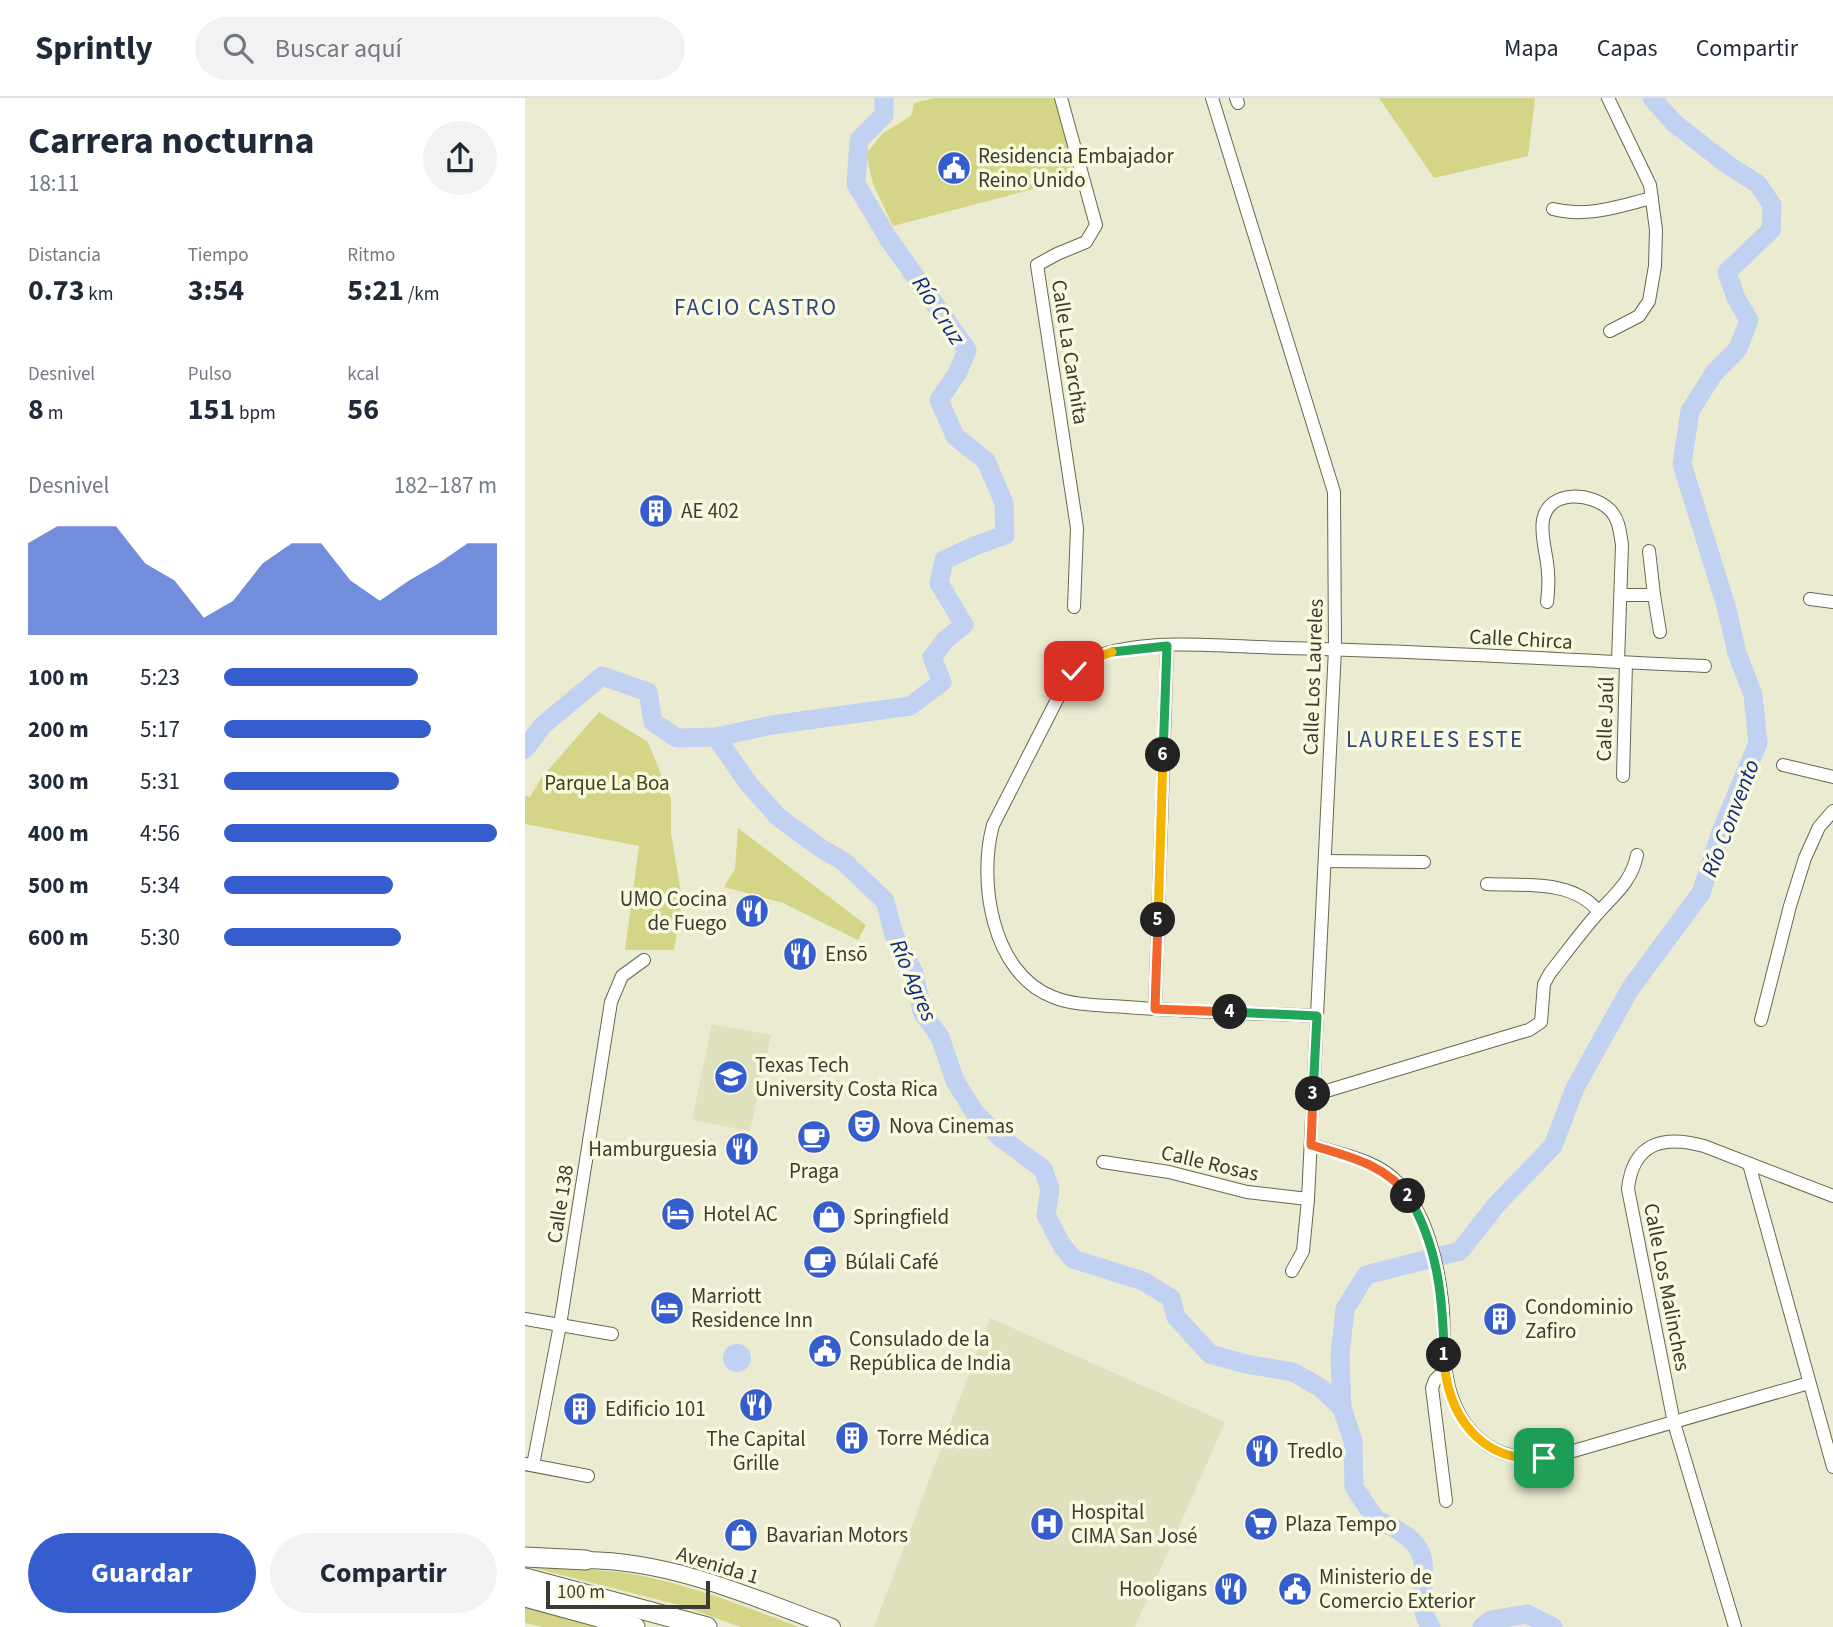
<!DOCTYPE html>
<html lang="es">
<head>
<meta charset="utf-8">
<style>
  :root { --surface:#fff; --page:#f2f2f3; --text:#1f2937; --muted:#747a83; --line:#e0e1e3; --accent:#365dce }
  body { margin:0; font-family:"Source Sans 3",sans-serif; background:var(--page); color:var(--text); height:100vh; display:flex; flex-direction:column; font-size:26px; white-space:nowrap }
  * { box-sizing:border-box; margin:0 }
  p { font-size:23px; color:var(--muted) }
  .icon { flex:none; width:38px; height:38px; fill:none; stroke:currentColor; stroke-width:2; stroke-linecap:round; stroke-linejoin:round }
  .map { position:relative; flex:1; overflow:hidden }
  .details { display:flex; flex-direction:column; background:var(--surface); width:525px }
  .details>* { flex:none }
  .scale { position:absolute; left:21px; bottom:18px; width:164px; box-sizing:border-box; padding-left:7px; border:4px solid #3b3b31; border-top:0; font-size:19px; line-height:24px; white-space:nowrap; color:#3b3b31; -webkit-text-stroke:5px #f8f9de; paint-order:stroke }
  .pin { position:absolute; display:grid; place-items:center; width:60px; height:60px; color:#fff; margin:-30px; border-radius:14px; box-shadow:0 4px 10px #0006 }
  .km { position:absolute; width:35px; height:35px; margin:-18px; border-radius:50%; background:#222; color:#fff; font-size:19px; line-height:35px; text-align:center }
  .round { display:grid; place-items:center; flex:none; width:74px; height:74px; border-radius:37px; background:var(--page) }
  .headline { display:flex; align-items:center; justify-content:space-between; height:119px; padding:0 28px }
  h1 { font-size:38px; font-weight:700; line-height:52px }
  .metrics { display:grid; grid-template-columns:repeat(3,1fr); gap:10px; height:119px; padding:7px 28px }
  .metrics div { display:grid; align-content:center }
  .metrics b { font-size:30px; font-weight:700 }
  .metrics small { font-size:19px; font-weight:400 }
  .metrics p { font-size:19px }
  .chart { height:196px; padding:14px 28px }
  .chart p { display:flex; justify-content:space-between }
  .chart svg { width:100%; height:126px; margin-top:7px; fill:var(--accent); opacity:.7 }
  .primary-button { display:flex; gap:14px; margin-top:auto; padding:14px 28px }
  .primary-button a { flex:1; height:80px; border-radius:42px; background:var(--accent); color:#fff; font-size:28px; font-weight:700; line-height:80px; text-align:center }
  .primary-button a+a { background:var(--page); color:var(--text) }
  ul { padding:0 28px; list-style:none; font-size:23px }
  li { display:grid; grid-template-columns:112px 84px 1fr; align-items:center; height:52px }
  li i { height:18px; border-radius:9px; background:var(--accent) }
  header { display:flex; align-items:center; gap:42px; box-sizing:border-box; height:98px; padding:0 35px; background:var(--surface); border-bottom:2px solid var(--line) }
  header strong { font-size:33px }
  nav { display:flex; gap:38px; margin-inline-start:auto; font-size:24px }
  .search { width:490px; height:63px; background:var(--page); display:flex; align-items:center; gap:18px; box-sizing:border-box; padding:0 24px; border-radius:38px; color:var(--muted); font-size:26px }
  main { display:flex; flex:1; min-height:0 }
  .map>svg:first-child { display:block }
  .built { fill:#dfe0be }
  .green { fill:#d5d587 }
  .water { fill:#c1d1f1 }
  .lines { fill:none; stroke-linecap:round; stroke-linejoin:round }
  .river { stroke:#c1d1f1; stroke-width:19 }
  .minor-casing { stroke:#686851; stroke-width:14 }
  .tertiary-casing { stroke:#686851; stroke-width:18 }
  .trunk-casing { stroke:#686851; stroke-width:21 }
  .minor { stroke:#fff; stroke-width:12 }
  .tertiary { stroke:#fff; stroke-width:16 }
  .trunk { stroke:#fff; stroke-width:19 }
  .split-1-casing { stroke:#fff; stroke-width:14 }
  .split-2-casing { stroke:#fff; stroke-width:14 }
  .split-3-casing { stroke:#fff; stroke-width:14 }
  .split-4-casing { stroke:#fff; stroke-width:14 }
  .split-5-casing { stroke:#fff; stroke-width:14 }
  .split-6-casing { stroke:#fff; stroke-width:14 }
  .split-7-casing { stroke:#fff; stroke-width:14 }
  .split-8-casing { stroke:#fff; stroke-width:14 }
  .split-1 { stroke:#f5b400; stroke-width:9 }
  .split-2 { stroke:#22a559; stroke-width:9 }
  .split-3 { stroke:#f0652b; stroke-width:9 }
  .split-4 { stroke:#22a559; stroke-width:9 }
  .split-5 { stroke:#f0652b; stroke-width:9 }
  .split-6 { stroke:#f5b400; stroke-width:9 }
  .split-7 { stroke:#22a559; stroke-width:9 }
  .split-8 { stroke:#f5b400; stroke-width:9 }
  .labels { text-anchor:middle; stroke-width:7; stroke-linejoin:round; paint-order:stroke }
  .poi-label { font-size:21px; fill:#3b3b31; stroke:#f8f9de; text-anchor:start }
  .street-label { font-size:21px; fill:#3b3b31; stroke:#f8f9de }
  .park-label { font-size:21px; fill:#403f16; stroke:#f8f9de }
  .neighbourhood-label { font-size:23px; letter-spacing:2px; fill:#2f457e; stroke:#f8f9de }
  .water-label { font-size:23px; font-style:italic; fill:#0f2881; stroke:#f8f9de }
</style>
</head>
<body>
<header>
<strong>Sprintly</strong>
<div class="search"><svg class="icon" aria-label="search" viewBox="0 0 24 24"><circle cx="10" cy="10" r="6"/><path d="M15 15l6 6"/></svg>Buscar aquí</div>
<nav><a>Mapa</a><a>Capas</a><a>Compartir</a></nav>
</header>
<main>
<section class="details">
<div class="headline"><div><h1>Carrera nocturna</h1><p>18:11</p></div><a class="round"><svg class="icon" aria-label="share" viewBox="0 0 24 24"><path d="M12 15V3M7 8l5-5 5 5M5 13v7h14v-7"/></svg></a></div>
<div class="metrics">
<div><p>Distancia</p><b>0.73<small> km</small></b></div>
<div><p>Tiempo</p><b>3:54</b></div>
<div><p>Ritmo</p><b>5:21<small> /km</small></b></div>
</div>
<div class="metrics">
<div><p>Desnivel</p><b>8<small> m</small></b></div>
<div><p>Pulso</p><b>151<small> bpm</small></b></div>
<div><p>kcal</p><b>56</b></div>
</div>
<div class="chart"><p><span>Desnivel</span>182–187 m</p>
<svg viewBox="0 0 160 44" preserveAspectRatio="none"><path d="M0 44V12L10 6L20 6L30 6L40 19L50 25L60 38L70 32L80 19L90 12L100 12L110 25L120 32L130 25L140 19L150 12L160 12V44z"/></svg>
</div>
<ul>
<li><b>100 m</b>5:23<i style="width:71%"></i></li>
<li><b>200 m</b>5:17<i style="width:76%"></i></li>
<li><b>300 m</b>5:31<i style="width:64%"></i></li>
<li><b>400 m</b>4:56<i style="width:100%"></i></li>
<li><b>500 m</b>5:34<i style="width:62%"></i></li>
<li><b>600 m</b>5:30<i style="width:65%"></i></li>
</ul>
<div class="primary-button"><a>Guardar</a><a>Compartir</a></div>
</section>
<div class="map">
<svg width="1308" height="1529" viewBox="0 0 1308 1529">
  <rect width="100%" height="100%" fill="#eaebd1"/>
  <!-- built -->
  <g class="built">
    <path d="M187,926l59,11 -21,96 -58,-11z"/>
    <path d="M465,1220l235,104 -90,205h-261z"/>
  </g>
  <!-- green -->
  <g class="green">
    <path d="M409,0h122l22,79 -185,49 -20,-42 -7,-30 16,-20 29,-18 3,-13z"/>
    <path d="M854,0h156l-7,58 -94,22z"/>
    <path d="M74,614l49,30 23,57v34l11,66 -8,51h-49l14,-104 -114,-22v-28l5,1 12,-20z"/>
    <path d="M213,730l128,97 -8,15 -75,-37 -59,-16 11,-18z"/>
    <path d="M25,1469c25,2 50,3 75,6 60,9 118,33 174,54h-58l-62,-22 -145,-37z"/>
    <path d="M0,1504l93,25h-75l-18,-4z"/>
  </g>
  <!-- water -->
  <circle class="water" cx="212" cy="1260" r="14"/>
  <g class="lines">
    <!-- river -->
    <g class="river">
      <path d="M191,639l56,-12 138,-19 32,-24 -10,-25 14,-18 18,-14 -25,-42 5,-23 33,-15 28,-10 -1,-32 -18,-42 -31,-25 -16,-36 19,-28 9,-22 -79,-112 -32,-54 3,-44 25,-25v-17"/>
      <path d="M0,651l17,-23 60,-50 46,16 5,30 24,16 39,-1 32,46 30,34 44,32 21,12 42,40 9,34 20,38 8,39 18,25 15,44 20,32 26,25 42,31 7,20 -4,26 15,29 12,15 70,22 28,17 5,19 34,37 36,10 47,8 28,16 21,20 11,33 1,46 23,34c10,2 16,6 25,12 43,28 5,62 29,94"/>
      <path d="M817,1310l-2,-53 5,-46 21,-34 94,-24 37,-47 56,-58 22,-58 55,-99 71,-96 20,-61 37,-89 -5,-48 -16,-42 -11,-47 -44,-142 8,-53 24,-38 24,-24 11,-29 -13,-22 -9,-26 44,-42 1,-25 -14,-21 -30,-19 -54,-42 -22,-25"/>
      <path d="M957,1529l9,-7 36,-6 26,13"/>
    </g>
    <!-- minor casing -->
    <g class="minor-casing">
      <g id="minor">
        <path d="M536,0l35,127 -10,17 -29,12 -20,11 40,263 -3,79"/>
        <path d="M687,0l122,394 1,157 -27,550 -5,52 -11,20"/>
        <path d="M711,0l2,5"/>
        <path d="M1083,0l42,87 6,45 -1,36 -6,35 -10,15 -29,15"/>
        <path d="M1028,111c34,9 66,-3 99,-11"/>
        <path d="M1124,453l5,44"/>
        <path d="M1097,497h32l6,37"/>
        <path d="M1285,501l23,3"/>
        <path d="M1022,504c1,-9 2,-19 1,-28 0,-17 -8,-37 -5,-54 6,-31 49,-28 67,-10 9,9 10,22 12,35l-4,117"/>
        <path d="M1258,667l50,12"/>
        <path d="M1098,678l3,-113"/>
        <path d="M800,763l99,1"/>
        <path d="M962,786c37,2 86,-5 112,28"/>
        <path d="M630,911l12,-363"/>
        <path d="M792,918c-63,-3 -127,-4 -191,-9 -24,-2 -51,-1 -73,-10 -62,-24 -75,-117 -60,-172l73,-143c10,-16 29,-26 48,-31 52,-12 116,-4 170,-3 140,3 281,12 421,18"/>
        <path d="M1236,922l29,-114 15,-48 14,-31 14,-16"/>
        <path d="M788,997l202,-61 14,-4 12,-8 3,-38 6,-11c16,-20 31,-41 48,-60 17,-19 34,-32 39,-58"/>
        <path d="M786,1047c28,9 67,15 87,38 28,30 40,79 44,118 3,21 0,43 3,64 7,62 45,103 111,91l253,-73"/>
        <path d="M578,1064l66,10 78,20 61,7"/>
        <path d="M1224,1066l84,303"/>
        <path d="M0,1221l87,15"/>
        <path d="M920,1272l-10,10 -3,8 14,113"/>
        <path d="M0,1366l63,12"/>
        <path d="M8,1367l27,-140 51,-323 11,-26 22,-16"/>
        <path d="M1210,1529l-61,-204 -46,-234c5,-47 36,-54 76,-43l129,50"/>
      </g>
    </g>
    <!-- tertiary casing -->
    <g class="tertiary-casing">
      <path id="tertiary" d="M61,1462c87,1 166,37 246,67"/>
    </g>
    <!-- trunk casing -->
    <g class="trunk-casing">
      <g id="trunk">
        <path d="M0,1459l61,3"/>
        <path d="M0,1480l182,49"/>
        <path d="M0,1499l110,30"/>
      </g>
    </g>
    <!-- minor -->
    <use href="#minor" class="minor"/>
    <!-- tertiary -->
    <use href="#tertiary" class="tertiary"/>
    <!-- trunk -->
    <use href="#trunk" class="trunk"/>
  </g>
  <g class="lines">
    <!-- split-1 casing -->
    <g class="split-1-casing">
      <path id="split-1" d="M919,1257c1,59 37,109 100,103"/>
    </g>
    <!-- split-2 casing -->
    <g class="split-2-casing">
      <path id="split-2" d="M883,1098c30,49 35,103 36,159"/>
    </g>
    <!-- split-3 casing -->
    <g class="split-3-casing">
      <path id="split-3" d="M788,996l-2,51c35,11 75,19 97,51"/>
    </g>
    <!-- split-4 casing -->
    <g class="split-4-casing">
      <path id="split-4" d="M705,914l87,4 -4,78"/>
    </g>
    <!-- split-5 casing -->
    <g class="split-5-casing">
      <path id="split-5" d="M633,822l-3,89 75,3"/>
    </g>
    <!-- split-6 casing -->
    <g class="split-6-casing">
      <path id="split-6" d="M633,822l5,-165"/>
    </g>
    <!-- split-7 casing -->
    <g class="split-7-casing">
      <path id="split-7" d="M587,554l55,-6 -4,109"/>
    </g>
    <!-- split-8 casing -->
    <g class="split-8-casing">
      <path id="split-8" d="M549,573l18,-12 20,-7"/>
    </g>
    <!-- split-1 -->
    <use href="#split-1" class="split-1"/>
    <!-- split-2 -->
    <use href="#split-2" class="split-2"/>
    <!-- split-3 -->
    <use href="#split-3" class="split-3"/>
    <!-- split-4 -->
    <use href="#split-4" class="split-4"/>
    <!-- split-5 -->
    <use href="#split-5" class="split-5"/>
    <!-- split-6 -->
    <use href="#split-6" class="split-6"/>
    <!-- split-7 -->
    <use href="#split-7" class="split-7"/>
    <!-- split-8 -->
    <use href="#split-8" class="split-8"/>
  </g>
  <!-- icons -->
  <defs>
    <g id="civic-disc" transform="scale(1.75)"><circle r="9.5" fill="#365dce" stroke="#f8f9de"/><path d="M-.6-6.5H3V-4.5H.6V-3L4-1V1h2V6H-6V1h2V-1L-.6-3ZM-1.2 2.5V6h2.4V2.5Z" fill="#fff"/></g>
    <g id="building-disc" transform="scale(1.75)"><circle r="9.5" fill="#365dce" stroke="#f8f9de"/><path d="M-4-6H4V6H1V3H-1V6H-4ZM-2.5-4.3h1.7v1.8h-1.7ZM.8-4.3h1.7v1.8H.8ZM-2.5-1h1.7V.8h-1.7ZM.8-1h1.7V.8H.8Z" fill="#fff"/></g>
    <g id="restaurant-disc" transform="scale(1.75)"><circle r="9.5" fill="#365dce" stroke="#f8f9de"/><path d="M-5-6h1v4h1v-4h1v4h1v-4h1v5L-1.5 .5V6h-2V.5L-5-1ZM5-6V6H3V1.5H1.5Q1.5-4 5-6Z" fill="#fff"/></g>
    <g id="university-disc" transform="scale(1.75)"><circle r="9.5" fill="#365dce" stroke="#f8f9de"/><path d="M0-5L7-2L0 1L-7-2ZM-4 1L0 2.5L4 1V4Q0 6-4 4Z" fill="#fff"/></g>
    <g id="theatre-disc" transform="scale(1.75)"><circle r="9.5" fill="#365dce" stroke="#f8f9de"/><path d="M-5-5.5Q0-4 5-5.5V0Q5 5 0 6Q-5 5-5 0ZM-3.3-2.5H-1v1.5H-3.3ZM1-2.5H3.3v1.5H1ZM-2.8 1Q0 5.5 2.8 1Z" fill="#fff"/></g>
    <g id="cafe-disc" transform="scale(1.75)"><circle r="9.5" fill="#365dce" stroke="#f8f9de"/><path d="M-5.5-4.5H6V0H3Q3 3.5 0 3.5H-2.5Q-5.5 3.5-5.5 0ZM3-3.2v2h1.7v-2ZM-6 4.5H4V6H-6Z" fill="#fff"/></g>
    <g id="hotel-disc" transform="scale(1.75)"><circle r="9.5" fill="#365dce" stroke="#f8f9de"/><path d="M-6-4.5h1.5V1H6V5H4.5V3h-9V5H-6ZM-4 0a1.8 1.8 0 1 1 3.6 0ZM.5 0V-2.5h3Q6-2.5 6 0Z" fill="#fff"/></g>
    <g id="shop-disc" transform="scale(1.75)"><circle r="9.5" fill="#365dce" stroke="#f8f9de"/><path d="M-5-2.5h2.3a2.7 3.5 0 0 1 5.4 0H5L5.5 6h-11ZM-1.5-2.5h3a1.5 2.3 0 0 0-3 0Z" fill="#fff"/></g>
    <g id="hospital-disc" transform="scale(1.75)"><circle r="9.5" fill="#365dce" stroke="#f8f9de"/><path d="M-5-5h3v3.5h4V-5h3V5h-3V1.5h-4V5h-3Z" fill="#fff"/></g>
    <g id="supermarket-disc" transform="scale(1.75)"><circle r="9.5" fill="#365dce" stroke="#f8f9de"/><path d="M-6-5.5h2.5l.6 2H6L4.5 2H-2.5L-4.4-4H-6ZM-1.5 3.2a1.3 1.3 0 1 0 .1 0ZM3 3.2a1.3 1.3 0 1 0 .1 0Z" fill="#fff"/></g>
  </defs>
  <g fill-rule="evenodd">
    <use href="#civic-disc" x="429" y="70"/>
    <use href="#building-disc" x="131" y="413"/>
    <use href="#restaurant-disc" x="227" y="813"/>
    <use href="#restaurant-disc" x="275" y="856"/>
    <use href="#university-disc" x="206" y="979"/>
    <use href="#theatre-disc" x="339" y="1028"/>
    <use href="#cafe-disc" x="289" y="1039"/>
    <use href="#restaurant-disc" x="217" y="1051"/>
    <use href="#hotel-disc" x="153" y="1116"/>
    <use href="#shop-disc" x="304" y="1119"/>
    <use href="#cafe-disc" x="295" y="1164"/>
    <use href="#hotel-disc" x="142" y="1210"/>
    <use href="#building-disc" x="975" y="1221"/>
    <use href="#civic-disc" x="300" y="1253"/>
    <use href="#restaurant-disc" x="231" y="1307"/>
    <use href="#building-disc" x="55" y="1311"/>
    <use href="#building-disc" x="327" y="1340"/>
    <use href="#restaurant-disc" x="737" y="1353"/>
    <use href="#hospital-disc" x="522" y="1426"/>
    <use href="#supermarket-disc" x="736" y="1426"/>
    <use href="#shop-disc" x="216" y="1437"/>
    <use href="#restaurant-disc" x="706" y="1491"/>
    <use href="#civic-disc" x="770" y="1491"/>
  </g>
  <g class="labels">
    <!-- poi labels -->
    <g class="poi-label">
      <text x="453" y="65">Residencia Embajador<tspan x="453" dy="24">Reino Unido</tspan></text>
      <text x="156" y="420">AE 402</text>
      <text x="202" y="808" text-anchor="end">UMO Cocina<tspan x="202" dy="24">de Fuego</tspan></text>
      <text x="300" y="863">Ensō</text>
      <text x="230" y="974">Texas Tech<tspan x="230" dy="24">University Costa Rica</tspan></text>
      <text x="364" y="1035">Nova Cinemas</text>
      <text x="192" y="1058" text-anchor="end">Hamburguesia</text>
      <text x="289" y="1080" text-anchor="middle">Praga</text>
      <text x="178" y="1123">Hotel AC</text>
      <text x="328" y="1126">Springfield</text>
      <text x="320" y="1171">Búlali Café</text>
      <text x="166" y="1205">Marriott<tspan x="166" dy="24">Residence Inn</tspan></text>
      <text x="1000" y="1216">Condominio<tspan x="1000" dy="24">Zafiro</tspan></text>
      <text x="324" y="1248">Consulado de la<tspan x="324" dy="24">República de India</tspan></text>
      <text x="80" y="1318">Edificio 101</text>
      <text x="352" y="1347">Torre Médica</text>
      <text x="231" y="1348" text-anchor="middle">The Capital<tspan x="231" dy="24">Grille</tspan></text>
      <text x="762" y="1360">Tredlo</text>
      <text x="546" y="1421">Hospital<tspan x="546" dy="24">CIMA San José</tspan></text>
      <text x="760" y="1433">Plaza Tempo</text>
      <text x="241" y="1444">Bavarian Motors</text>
      <text x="794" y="1486">Ministerio de<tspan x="794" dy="24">Comercio Exterior</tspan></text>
      <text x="682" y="1498" text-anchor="end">Hooligans</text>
    </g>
    <!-- street labels -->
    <g class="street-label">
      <text transform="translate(545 254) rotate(81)" y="7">Calle La Carchita</text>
      <text transform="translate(996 541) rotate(3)" y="7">Calle Chirca</text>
      <text transform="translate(788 579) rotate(-88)" y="7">Calle Los Laureles</text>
      <text transform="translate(1080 621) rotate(-88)" y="7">Calle Jaúl</text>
      <text transform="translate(685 1065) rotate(13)" y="7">Calle Rosas</text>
      <text transform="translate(35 1106) rotate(-81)" y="7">Calle 138</text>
      <text transform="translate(1142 1189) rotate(79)" y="7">Calle Los Malinches</text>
      <text transform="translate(193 1467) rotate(17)" y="7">Avenida 1</text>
    </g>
    <!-- park labels -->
    <g class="park-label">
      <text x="82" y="692">Parque La Boa</text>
    </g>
    <!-- neighbourhood labels -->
    <g class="neighbourhood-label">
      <text x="231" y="217">FACIO CASTRO</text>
      <text x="910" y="649">LAURELES ESTE</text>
    </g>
    <!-- water labels -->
    <g class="water-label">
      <text transform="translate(414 212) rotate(57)" y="8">Río Cruz</text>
      <text transform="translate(1205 720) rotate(-69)" y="8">Río Convento</text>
      <text transform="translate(389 882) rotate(67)" y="8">Río Agres</text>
    </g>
  </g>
</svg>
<div class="scale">100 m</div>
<div class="pin" style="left:1019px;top:1360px;background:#1e9e55"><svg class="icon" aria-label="arrive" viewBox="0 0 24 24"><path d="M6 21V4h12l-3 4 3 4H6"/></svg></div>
<div class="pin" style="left:549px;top:573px;background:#d93025"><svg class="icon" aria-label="check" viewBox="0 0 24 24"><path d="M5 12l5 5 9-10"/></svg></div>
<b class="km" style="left:919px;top:1257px">1</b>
<b class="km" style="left:883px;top:1098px">2</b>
<b class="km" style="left:788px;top:996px">3</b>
<b class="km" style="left:705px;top:914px">4</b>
<b class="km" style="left:633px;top:822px">5</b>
<b class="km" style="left:638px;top:657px">6</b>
</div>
</main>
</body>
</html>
